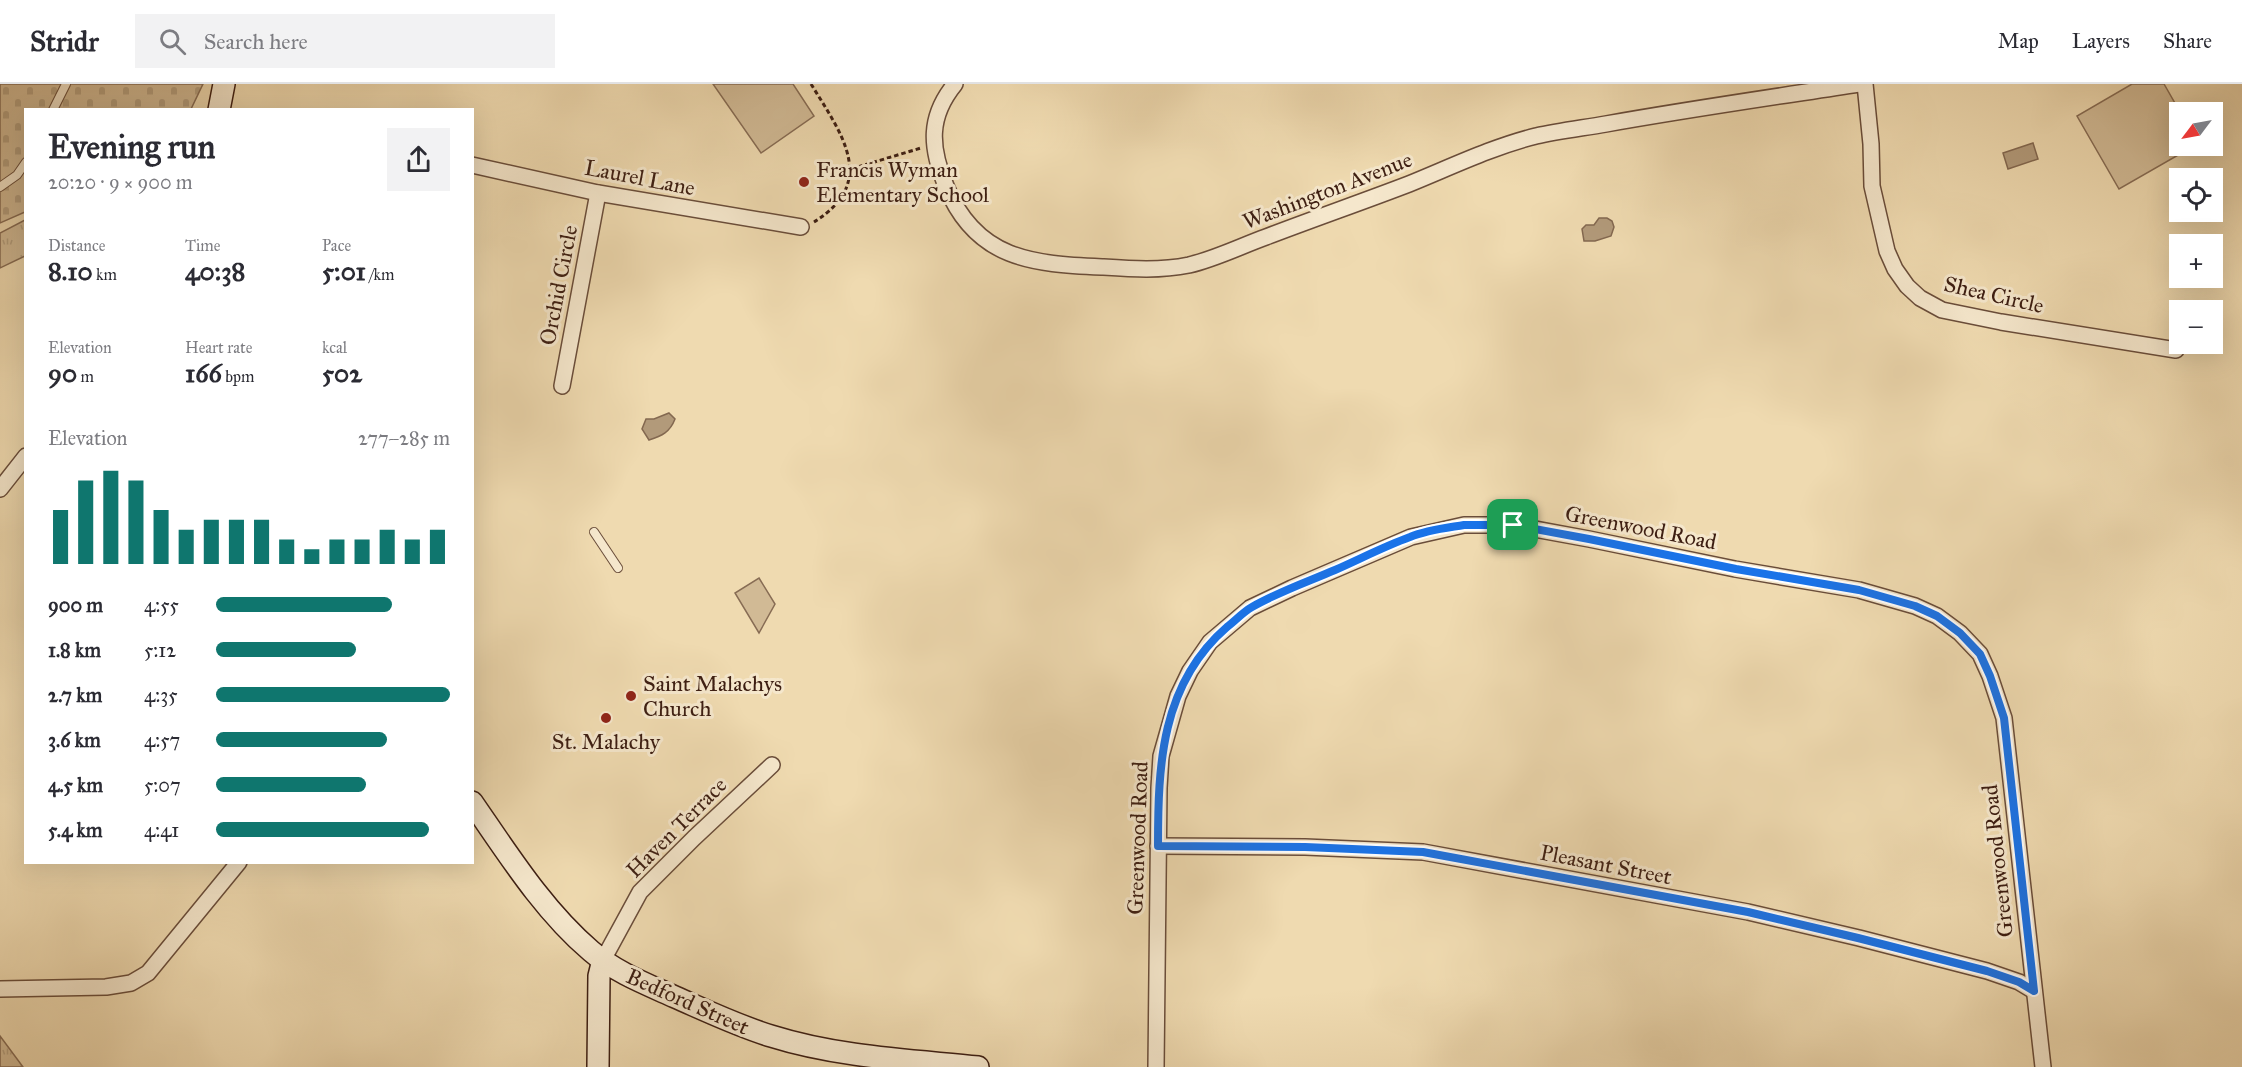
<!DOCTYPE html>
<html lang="en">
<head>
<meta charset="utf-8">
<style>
  :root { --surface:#fff; --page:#f2f2f3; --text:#2b2b33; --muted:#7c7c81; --line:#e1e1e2; --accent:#0f766e }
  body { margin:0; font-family:"IM FELL Great Primer",serif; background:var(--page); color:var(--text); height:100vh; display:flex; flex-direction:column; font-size:22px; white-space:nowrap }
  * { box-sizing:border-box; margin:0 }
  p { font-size:20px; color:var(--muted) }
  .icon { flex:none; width:33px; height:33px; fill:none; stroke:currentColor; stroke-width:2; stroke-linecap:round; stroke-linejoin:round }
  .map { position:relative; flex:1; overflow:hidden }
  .drawer { position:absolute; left:24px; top:24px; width:450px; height:756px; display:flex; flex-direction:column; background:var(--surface); border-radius:0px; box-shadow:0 6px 24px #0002 }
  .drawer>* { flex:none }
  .needle { width:39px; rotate:238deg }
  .fabs { position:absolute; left:2169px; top:18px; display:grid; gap:12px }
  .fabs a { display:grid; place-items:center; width:54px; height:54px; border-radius:0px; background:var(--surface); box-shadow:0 6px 24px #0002; font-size:30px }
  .pin { position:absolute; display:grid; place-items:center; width:51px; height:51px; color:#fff; margin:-26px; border-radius:12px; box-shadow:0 3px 9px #0006 }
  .round { display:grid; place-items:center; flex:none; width:63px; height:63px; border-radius:0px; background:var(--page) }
  .overview { display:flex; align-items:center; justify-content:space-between; height:102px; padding:0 24px }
  h1 { font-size:33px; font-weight:700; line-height:45px }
  .stats { display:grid; grid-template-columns:repeat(3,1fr); gap:9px; height:102px; padding:6px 24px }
  .stats div { display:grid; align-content:center }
  .stats b { font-size:26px; font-weight:700 }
  .stats small { font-size:16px; font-weight:400 }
  .stats p { font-size:16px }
  .chart { height:168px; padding:12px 24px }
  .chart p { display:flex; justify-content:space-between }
  .chart svg { width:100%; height:108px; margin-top:6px; stroke:var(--accent); stroke-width:6 }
  ul { padding:0 24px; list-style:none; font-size:20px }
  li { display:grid; grid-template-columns:96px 72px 1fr; align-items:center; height:45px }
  li i { height:15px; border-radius:8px; background:var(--accent) }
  header { display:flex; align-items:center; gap:36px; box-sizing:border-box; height:84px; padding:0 30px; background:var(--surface); border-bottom:2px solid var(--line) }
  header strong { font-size:28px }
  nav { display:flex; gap:33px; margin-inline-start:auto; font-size:21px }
  .search { width:420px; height:54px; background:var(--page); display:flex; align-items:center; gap:15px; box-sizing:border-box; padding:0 21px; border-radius:0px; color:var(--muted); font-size:22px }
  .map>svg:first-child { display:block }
  .cemetery { fill:url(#cemetery-stones); stroke:#876c54; stroke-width:1.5 }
  .park { fill:url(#park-tufts); stroke:#876c54; stroke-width:1.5 }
  .garden { fill:#d1ba95; stroke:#876c54; stroke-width:1.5 }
  .water { fill:#b29a7a; stroke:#836850; stroke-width:1.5 }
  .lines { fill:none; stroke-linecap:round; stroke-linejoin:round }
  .service-casing { stroke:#6a4d3a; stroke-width:10 }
  .minor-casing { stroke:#6a4d3a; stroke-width:18 }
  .secondary-casing { stroke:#3d1e12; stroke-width:24 }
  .path { stroke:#3d1e12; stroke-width:3; stroke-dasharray:4.5 3; stroke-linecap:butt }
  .service { stroke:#f5e7cc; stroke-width:8 }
  .minor { stroke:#f5e7cc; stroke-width:15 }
  .secondary { stroke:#f5e7cc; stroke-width:21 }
  .route-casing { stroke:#fff; stroke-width:12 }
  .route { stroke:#1a73e8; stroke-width:8 }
  .poi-dot { fill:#8f2418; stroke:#f5e7cc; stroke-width:2 }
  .labels { text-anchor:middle; stroke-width:6; stroke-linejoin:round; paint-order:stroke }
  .poi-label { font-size:22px; fill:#3d1e12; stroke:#f5e7cc; text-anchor:start }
  .street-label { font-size:22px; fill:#3d1e12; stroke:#f5e7cc }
</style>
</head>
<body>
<header>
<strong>Stridr</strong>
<div class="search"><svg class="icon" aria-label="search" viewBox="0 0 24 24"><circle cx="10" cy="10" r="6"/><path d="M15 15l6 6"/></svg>Search here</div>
<nav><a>Map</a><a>Layers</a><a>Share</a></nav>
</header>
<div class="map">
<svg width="2242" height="983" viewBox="0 0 2242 983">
  <defs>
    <pattern id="cemetery-stones" width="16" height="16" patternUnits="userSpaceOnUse" patternTransform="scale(1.5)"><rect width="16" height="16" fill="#d1ba95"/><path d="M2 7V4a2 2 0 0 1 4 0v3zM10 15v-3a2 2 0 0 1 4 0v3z" fill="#b49f7f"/></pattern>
    <pattern id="park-tufts" width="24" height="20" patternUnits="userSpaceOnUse" patternTransform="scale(1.5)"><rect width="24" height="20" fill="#d1ba95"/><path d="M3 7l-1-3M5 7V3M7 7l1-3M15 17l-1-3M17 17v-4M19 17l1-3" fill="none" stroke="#b49f7f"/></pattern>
  </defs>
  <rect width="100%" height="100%" fill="#efdab0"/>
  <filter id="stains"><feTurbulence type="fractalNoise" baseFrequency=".00333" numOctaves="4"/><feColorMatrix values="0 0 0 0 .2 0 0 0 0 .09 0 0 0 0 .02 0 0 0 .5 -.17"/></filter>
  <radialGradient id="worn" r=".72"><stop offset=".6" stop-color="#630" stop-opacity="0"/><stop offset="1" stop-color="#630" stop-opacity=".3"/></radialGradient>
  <!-- cemetery -->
  <path class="cemetery" d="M0,0h203l-12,25 -165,1 -1,102 -25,11z"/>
  <!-- park -->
  <g class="park">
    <path d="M25,136v36l-25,12v-35z"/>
    <path d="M0,952l23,31h-23z"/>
  </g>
  <!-- garden -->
  <g class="garden">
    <path d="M713,0h80l21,32 -53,37z"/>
    <path d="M2132,0h32l16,28v34h14l-75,43 -42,-73z"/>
    <path d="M759,494l16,26 -16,29 -24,-40z"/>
  </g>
  <!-- water -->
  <g class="water">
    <path d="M2033,59l5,16 -30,10 -5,-16z"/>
    <path d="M1599,134h8l5,3 2,6 -3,9 -16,5h-11l-2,-12 4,-4h8z"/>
    <path d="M669,329l6,6c-5,13 -13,17 -26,21l-7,-11 4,-10h8z"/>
  </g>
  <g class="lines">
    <!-- service casing -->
    <g class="service-casing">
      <g id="service">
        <path d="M53,26l13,-26"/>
        <path d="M0,103l17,-12 9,-13"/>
        <path d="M594,448l24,36"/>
      </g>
    </g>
    <!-- minor casing -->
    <g class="minor-casing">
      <g id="minor">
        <path d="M955,0c-27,33 -25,63 -9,102 30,74 87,78 156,81 30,2 58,4 87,-2 26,-6 52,-19 77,-28 47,-18 96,-35 143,-53 42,-17 83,-37 127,-48 23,-5 47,-8 70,-12 84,-15 168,-27 253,-40"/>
        <path d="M1865,0l6,60 1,42 15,65 8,18 12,17 13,12 22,12 59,12 175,28"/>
        <path d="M472,81l126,28 203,34"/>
        <path d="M562,302l36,-193"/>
        <path d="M0,405l26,-33"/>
        <path d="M1158,762l147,1 118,5 325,60 111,26 128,33 32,11 15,9"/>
        <path d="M603,876l37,-68 54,-54 78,-73"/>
        <path d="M0,905l106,-2 25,-4 17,-10 91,-111"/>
        <path d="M1156,983l3,-279 2,-32 17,-60 12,-25 20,-29 40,-34 42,-20 119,-51 53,-12h49l76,14 146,30 124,21 56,16 22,10 23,17 20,21 10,22 14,42 39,349"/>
      </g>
    </g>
    <!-- secondary casing -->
    <g class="secondary-casing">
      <g id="secondary">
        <path d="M219,26l5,-26"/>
        <path d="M472,718c36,52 71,108 119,149 24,21 55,33 84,46 32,14 63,29 96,39 67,21 138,24 207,31"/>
        <path d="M598,983l1,-91 4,-16"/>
      </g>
    </g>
    <!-- path -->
    <g class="path">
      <path d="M811,0c30,49 68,98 3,138"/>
      <path d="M851,85l70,-21"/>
    </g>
    <!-- service -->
    <use href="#service" class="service"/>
    <!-- minor -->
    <use href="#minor" class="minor"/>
    <!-- secondary -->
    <use href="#secondary" class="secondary"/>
  </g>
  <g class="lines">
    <!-- route casing -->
    <g class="route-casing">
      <path id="route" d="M1464,441h49l76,14 147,30 123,21 56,16 22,10 23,17 20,21 10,22 14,42 30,273 -15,-9 -32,-11 -129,-33 -110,-26 -325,-60 -118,-5 -147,-1c0,-81 3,-162 69,-219 8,-6 16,-15 25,-20 26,-15 55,-25 83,-37 25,-11 50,-24 75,-33 17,-7 36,-9 54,-12z"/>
    </g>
    <!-- route -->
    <use href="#route" class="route"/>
  </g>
  <!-- markers -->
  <g class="poi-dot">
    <circle cx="804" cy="98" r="6"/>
    <circle cx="631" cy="612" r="6"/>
    <circle cx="606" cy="634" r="6"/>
  </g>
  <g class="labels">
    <!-- poi labels -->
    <g class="poi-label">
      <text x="816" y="93">Francis Wyman<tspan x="816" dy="25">Elementary School</tspan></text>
      <text x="643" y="607">Saint Malachys<tspan x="643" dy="25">Church</tspan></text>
      <text x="606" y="665" text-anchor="middle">St. Malachy</text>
    </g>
    <!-- street labels -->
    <g class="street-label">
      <text transform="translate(640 93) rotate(11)" y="8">Laurel Lane</text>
      <text transform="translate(1327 106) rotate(-21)" y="8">Washington Avenue</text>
      <text transform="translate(558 201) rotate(-79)" y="8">Orchid Circle</text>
      <text transform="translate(1994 210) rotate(13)" y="8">Shea Circle</text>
      <text transform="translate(1641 443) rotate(11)" y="8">Greenwood Road</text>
      <text transform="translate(676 743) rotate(-45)" y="8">Haven Terrace</text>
      <text transform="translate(1137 754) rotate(-88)" y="8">Greenwood Road</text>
      <text transform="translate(1997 777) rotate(-96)" y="8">Greenwood Road</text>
      <text transform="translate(1606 780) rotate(11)" y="8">Pleasant Street</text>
      <text transform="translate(688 917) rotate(24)" y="8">Bedford Street</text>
    </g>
  </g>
  <rect width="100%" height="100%" filter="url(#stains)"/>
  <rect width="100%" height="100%" fill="url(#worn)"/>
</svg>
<div class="fabs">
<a><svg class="needle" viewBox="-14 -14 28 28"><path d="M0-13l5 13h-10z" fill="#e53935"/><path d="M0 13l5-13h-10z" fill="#7c7c81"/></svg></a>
<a><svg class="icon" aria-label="locate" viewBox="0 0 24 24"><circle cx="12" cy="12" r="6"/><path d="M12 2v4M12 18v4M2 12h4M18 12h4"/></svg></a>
<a>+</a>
<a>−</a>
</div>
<div class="pin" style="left:1513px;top:441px;background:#1e9e55"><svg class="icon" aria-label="arrive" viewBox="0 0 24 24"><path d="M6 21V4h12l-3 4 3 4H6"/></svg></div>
<section class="drawer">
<div class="overview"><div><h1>Evening run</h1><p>20:20 · 9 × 900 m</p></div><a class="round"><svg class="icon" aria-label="share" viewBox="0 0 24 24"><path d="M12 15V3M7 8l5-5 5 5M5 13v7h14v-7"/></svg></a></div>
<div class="stats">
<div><p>Distance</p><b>8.10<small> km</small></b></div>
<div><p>Time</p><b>40:38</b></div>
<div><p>Pace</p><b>5:01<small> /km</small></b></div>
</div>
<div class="stats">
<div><p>Elevation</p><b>90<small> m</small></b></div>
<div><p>Heart rate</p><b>166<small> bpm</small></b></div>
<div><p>kcal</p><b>502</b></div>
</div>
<div class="chart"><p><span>Elevation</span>277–285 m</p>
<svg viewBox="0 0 160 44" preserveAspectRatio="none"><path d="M5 44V22M15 44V10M25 44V6M35 44V10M45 44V22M55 44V30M65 44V26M75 44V26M85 44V26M95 44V34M105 44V38M115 44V34M125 44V34M135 44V30M145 44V34M155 44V30"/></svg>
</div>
<ul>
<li><b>900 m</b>4:55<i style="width:75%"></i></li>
<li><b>1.8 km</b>5:12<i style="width:60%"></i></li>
<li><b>2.7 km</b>4:35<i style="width:100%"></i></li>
<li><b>3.6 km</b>4:57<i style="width:73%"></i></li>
<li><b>4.5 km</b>5:07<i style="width:64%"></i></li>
<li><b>5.4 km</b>4:41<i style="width:91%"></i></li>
</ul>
</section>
</div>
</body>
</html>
